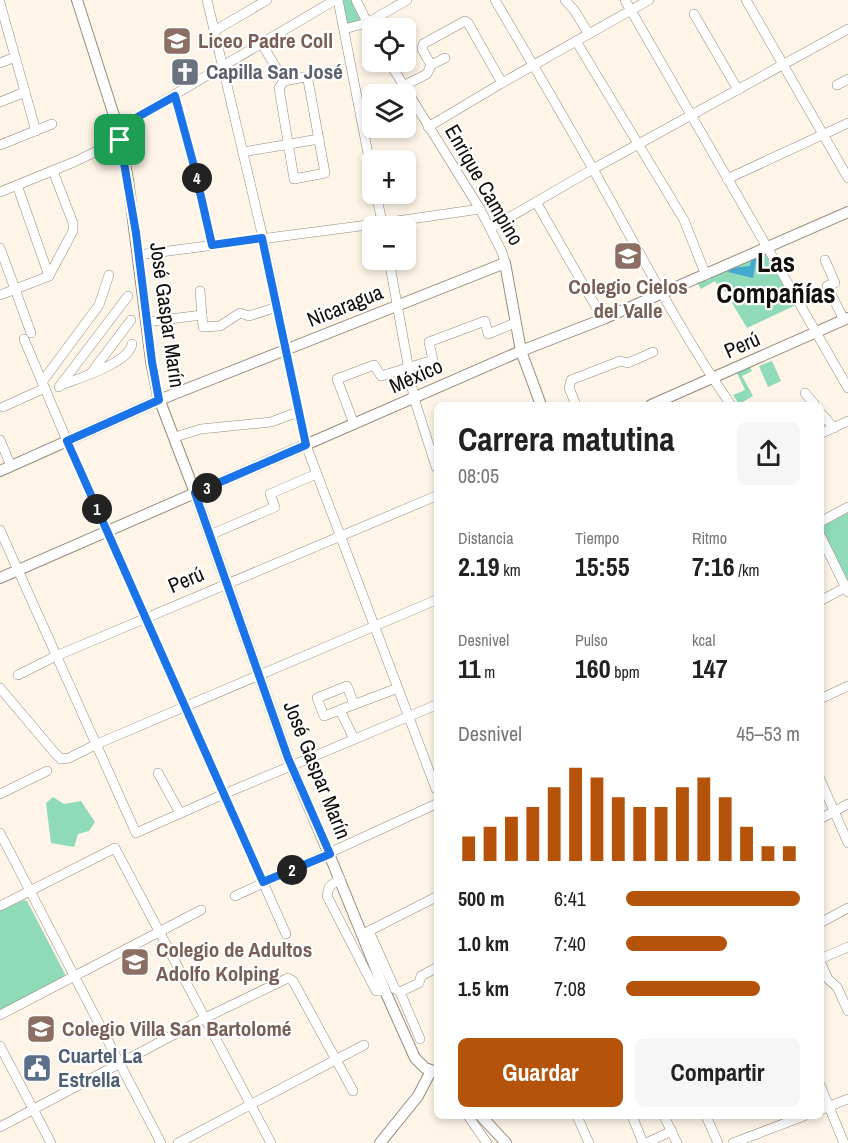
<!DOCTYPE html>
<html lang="es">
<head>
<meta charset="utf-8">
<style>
  :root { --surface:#fff; --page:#f6f6f6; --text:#222; --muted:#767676; --accent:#b45309 }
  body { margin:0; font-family:"Archivo Narrow",sans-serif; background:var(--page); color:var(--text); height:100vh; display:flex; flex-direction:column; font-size:22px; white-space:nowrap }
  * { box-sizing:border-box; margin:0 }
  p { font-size:20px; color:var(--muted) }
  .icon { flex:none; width:33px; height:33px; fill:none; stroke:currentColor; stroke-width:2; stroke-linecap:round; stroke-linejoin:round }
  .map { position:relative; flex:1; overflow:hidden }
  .drawer { position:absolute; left:434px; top:402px; width:390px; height:717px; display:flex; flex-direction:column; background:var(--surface); border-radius:9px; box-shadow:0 3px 9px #0003 }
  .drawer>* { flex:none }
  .controls { position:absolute; left:362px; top:18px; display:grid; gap:12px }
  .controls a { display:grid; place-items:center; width:54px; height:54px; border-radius:9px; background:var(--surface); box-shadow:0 3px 9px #0003; font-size:30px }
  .pin { position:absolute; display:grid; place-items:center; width:51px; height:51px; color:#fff; margin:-26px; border-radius:12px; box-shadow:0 3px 9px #0006 }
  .km { position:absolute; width:30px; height:30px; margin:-15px; border-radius:50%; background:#222; color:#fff; font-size:16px; line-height:30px; text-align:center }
  .round { display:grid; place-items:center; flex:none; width:63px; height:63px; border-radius:9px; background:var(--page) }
  .head { display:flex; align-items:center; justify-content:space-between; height:102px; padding:0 24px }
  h1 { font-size:33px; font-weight:700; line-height:45px }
  .figures { display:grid; grid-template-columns:repeat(3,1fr); gap:9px; height:102px; padding:6px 24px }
  .figures div { display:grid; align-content:center }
  .figures b { font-size:26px; font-weight:700 }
  .figures small { font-size:16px; font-weight:400 }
  .figures p { font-size:16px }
  .chart { height:168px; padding:12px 24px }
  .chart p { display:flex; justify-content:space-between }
  .chart svg { width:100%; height:108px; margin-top:6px; stroke:var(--accent); stroke-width:6 }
  .cta { display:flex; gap:12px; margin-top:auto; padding:12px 24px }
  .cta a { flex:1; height:69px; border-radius:9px; background:var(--accent); color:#fff; font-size:24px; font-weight:700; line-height:69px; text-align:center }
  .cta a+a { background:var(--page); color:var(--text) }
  ul { padding:0 24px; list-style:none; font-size:20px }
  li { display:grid; grid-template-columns:96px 72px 1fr; align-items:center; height:45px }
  li i { height:15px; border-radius:8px; background:var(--accent) }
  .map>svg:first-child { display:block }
  .green { fill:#8fdab9 }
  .water { fill:#43a9d1 }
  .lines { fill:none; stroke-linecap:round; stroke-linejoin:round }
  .minor-casing { stroke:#968b7d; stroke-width:10 }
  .major-casing { stroke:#968b7d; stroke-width:12 }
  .minor { stroke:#fff; stroke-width:9 }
  .major { stroke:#fff; stroke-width:10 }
  .route-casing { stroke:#fff; stroke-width:12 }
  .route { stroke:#1a73e8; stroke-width:8 }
  .labels { text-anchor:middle; stroke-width:4.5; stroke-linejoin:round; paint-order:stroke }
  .education-label { font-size:21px; font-weight:bold; fill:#785e54; stroke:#fff; text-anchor:start }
  .worship-label { font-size:21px; font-weight:bold; fill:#5b616d; stroke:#fff; text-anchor:start }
  .street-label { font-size:21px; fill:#110d08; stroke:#fff }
  .service-label { font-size:21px; font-weight:bold; fill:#4e5e75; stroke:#fff; text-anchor:start }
  .district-label { font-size:27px; font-weight:bold; fill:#110d08; stroke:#fff }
</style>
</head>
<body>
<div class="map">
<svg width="848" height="1143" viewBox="0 0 848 1143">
  <rect width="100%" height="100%" fill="#fef4e7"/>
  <!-- green -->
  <g class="green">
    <path d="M341,0h13l10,18 -15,7 -4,-5z"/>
    <path d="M765,252l31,53 -49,23 -27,-45 -3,1 -2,-3 -14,8 -4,-7 12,-2 1,-3z"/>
    <path d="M772,361l9,20 -13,6 -9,-21z"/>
    <path d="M750,367l2,4 -10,5 11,20 -14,8 -6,-9 12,-5 -8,-17z"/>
    <path d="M848,513v69l-27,-55z"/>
    <path d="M53,797l11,7 17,-3 14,21 -6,9 -11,3 -4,13 -23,-4 -5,-40z"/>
    <path d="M24,900l3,1 38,73 -1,2 -64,34v-99z"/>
  </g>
  <!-- water -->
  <path class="water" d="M757,255l-4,23 -25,-6 3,-4 19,-2 1,-7z"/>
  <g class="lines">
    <!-- minor casing -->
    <g class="minor-casing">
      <g id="minor">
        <path d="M207,0l56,238 43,207 130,344"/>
        <path d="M338,0l34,174"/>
        <path d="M356,0l16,32"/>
        <path d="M495,0c33,56 66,112 98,169 45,80 86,161 138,236"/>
        <path d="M565,0l9,10 15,24"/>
        <path d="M625,0l223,388"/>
        <path d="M746,0l102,178"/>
        <path d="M0,3l36,128"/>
        <path d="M694,14l44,76"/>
        <path d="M344,29l23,-6 40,-23"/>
        <path d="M214,31l53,-31"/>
        <path d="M576,41l108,179 21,53"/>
        <path d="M262,44l22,37"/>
        <path d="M389,62l91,147 22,43 3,11"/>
        <path d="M0,63l15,-6"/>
        <path d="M431,65l-9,-16 1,-5 42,-23 3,2 34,60"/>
        <path d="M305,77l3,3 17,93 -31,6 -15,-91 5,-7z"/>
        <path d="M837,85l11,-6"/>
        <path d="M403,86l24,-12 4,-9 14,-7"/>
        <path d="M175,96l19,70 18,79"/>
        <path d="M0,102l25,-10"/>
        <path d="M428,127l74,-44 147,-83"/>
        <path d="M118,128l217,-128"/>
        <path d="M0,145l52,-21"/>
        <path d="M243,152l76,-13"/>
        <path d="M727,179l121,-56"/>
        <path d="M17,185l32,91"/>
        <path d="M0,192l74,-30 46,-22"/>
        <path d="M376,194l7,32"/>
        <path d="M536,202l67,117"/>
        <path d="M491,228l102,-59 255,-140"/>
        <path d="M0,248l31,85"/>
        <path d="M138,255l245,-32 97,-14"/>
        <path d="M389,260l25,138 22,69"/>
        <path d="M825,260l10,23 -8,3 17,34"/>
        <path d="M200,291l3,36 17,-1 20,-13 9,3 28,-9"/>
        <path d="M0,295l49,-19 24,-45v-8l-20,-52"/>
        <path d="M146,322l56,-7"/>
        <path d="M24,339l43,102 219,493"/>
        <path d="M91,373l40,-53"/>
        <path d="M42,382l57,-77 10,-30"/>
        <path d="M62,385c17,-7 67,-22 70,-41"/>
        <path d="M59,387l69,-91"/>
        <path d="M805,393l10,12"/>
        <path d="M576,405l-7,-17 2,-8 49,-19 8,2 25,-11"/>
        <path d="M3,407l42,-19"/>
        <path d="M820,412l14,16"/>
        <path d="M354,424l-17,-45 37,-14 7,11 52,-16 -4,-18 56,-21 3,13 27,-11"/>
        <path d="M820,434l28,-13"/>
        <path d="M175,437l26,-8 70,-7 27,-10"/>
        <path d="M0,440l11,26"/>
        <path d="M820,522l28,-15"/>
        <path d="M0,530l136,303 88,-39 212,-89"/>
        <path d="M210,535l65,-28 -5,-13 46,-20"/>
        <path d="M820,535l28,57"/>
        <path d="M820,601l26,-14"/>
        <path d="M18,675l38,-19 380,-160"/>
        <path d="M0,688l54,64 7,7 8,-1 28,-14 339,-144"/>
        <path d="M820,699l28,-13"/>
        <path d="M354,704l-7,-18 -30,12 7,18 74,-28"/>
        <path d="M340,710l14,29"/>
        <path d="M158,773l22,40"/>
        <path d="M820,779l28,64"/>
        <path d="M0,794l47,-23"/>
        <path d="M820,819l28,-15"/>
        <path d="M0,833l161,310"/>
        <path d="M340,878l-11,9 -2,9 49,95h9"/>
        <path d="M235,896l201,-92"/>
        <path d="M0,906l115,-58 156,295"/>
        <path d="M820,923l28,-15"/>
        <path d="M369,931l26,58 5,3 19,-9 2,-7 15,-8"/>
        <path d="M365,933l71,-36"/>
        <path d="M820,959l28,-12"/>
        <path d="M820,961l8,18 9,8 11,24"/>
        <path d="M400,992l20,47"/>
        <path d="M0,1015l201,-105"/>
        <path d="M0,1046l51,97"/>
        <path d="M820,1085l24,58"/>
        <path d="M820,1110l28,-11"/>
        <path d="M468,1116l19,27"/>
        <path d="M577,1116l12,27"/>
        <path d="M632,1116l11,27"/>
        <path d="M664,1116l13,27"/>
        <path d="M706,1116l12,27"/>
        <path d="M0,1127l205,-109 83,-40 5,3 60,110"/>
        <path d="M178,1143l186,-98"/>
        <path d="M646,1143l26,-12"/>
        <path d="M733,1143l71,-27"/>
      </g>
    </g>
    <!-- major casing -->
    <g class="major-casing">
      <g id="major">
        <path d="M77,0l41,128 10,52 23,181 7,35 37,97 93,265 41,96 56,137 30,67 10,10 11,4"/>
        <path d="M651,405l197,-87"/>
        <path d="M0,471l159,-71 346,-137 16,88 20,54"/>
        <path d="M0,578l521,-227 82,-32 245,-107"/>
        <path d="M481,1116l25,27"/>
        <path d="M380,1143l38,-47 13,-25"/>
      </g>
    </g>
    <!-- minor -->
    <use href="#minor" class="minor"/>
    <!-- major -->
    <use href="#major" class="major"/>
  </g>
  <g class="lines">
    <!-- route casing -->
    <g class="route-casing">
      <path id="route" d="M175,96l19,70 18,79 50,-7 44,207 -111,48 93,265 42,96 -67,28 -196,-441 92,-41 -7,-38 -16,-129 -18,-105z"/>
    </g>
    <!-- route -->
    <use href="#route" class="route"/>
  </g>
  <!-- icons -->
  <defs>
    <g id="school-square" transform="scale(1.5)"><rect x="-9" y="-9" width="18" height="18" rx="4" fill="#8d6e63" stroke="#fff"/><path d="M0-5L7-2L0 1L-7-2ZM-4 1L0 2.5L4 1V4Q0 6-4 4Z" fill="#fff"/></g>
    <g id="church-square" transform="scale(1.5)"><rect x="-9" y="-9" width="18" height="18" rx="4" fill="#6b7280" stroke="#fff"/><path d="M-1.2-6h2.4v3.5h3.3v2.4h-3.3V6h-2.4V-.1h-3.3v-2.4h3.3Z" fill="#fff"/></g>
    <g id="civic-square" transform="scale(1.5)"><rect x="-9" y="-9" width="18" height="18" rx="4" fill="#5c6f8a" stroke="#fff"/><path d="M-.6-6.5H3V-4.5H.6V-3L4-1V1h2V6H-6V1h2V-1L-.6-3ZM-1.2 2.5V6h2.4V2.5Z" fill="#fff"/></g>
  </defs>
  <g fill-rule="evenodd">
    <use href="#school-square" x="177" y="41"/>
    <use href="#church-square" x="185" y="72"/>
    <use href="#school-square" x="628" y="256"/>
    <use href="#school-square" x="135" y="962"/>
    <use href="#school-square" x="41" y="1029"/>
    <use href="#civic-square" x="37" y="1068"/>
  </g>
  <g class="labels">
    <!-- education labels -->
    <g class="education-label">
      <text x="198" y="48">Liceo Padre Coll</text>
      <text x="628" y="294" text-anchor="middle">Colegio Cielos<tspan x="628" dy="24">del Valle</tspan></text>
      <text x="156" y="957">Colegio de Adultos<tspan x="156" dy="24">Adolfo Kolping</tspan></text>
      <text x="62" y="1036">Colegio Villa San Bartolomé</text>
    </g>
    <!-- worship labels -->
    <g class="worship-label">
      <text x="206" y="79">Capilla San José</text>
    </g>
    <!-- street labels -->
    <g class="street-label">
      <text transform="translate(484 185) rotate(60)" y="7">Enrique Campino</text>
      <text transform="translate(345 306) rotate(-22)" y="7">Nicaragua</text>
      <text transform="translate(167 315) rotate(82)" y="7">José Gaspar Marín</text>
      <text transform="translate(742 345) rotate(-24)" y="7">Perú</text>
      <text transform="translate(416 376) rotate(-24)" y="7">México</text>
      <text transform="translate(186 580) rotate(-23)" y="7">Perú</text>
      <text transform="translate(317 770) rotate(68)" y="7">José Gaspar Marín</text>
    </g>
    <!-- service labels -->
    <g class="service-label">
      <text x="58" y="1063">Cuartel La<tspan x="58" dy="24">Estrella</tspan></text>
    </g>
    <!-- district labels -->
    <g class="district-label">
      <text x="776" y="272">Las<tspan x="776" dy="31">Compañías</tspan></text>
    </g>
  </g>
</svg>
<div class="controls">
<a><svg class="icon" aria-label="locate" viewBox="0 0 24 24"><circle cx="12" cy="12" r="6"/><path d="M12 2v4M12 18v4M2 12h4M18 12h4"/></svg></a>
<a><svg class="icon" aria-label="layers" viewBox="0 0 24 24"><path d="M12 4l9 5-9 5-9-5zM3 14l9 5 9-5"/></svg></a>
<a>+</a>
<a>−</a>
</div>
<div class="pin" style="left:120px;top:140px;background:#1e9e55"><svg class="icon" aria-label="arrive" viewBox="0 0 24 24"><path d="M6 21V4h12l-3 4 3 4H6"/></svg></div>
<b class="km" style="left:97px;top:509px">1</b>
<b class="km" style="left:292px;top:870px">2</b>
<b class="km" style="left:207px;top:488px">3</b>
<b class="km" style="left:197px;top:178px">4</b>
<section class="drawer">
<div class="head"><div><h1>Carrera matutina</h1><p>08:05</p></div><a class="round"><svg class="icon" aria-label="share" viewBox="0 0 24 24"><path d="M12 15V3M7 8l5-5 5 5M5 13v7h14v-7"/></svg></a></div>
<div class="figures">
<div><p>Distancia</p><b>2.19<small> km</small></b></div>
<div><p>Tiempo</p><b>15:55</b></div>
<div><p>Ritmo</p><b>7:16<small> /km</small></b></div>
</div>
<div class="figures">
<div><p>Desnivel</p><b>11<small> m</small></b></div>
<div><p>Pulso</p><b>160<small> bpm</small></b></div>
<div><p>kcal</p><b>147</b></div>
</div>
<div class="chart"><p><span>Desnivel</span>45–53 m</p>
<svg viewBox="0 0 160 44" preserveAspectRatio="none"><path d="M5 44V34M15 44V30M25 44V26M35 44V22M45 44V14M55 44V6M65 44V10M75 44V18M85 44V22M95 44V22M105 44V14M115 44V10M125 44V18M135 44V30M145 44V38M155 44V38"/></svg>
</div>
<ul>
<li><b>500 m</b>6:41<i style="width:100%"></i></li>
<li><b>1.0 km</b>7:40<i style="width:58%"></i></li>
<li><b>1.5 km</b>7:08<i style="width:77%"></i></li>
</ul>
<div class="cta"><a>Guardar</a><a>Compartir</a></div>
</section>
</div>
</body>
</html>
